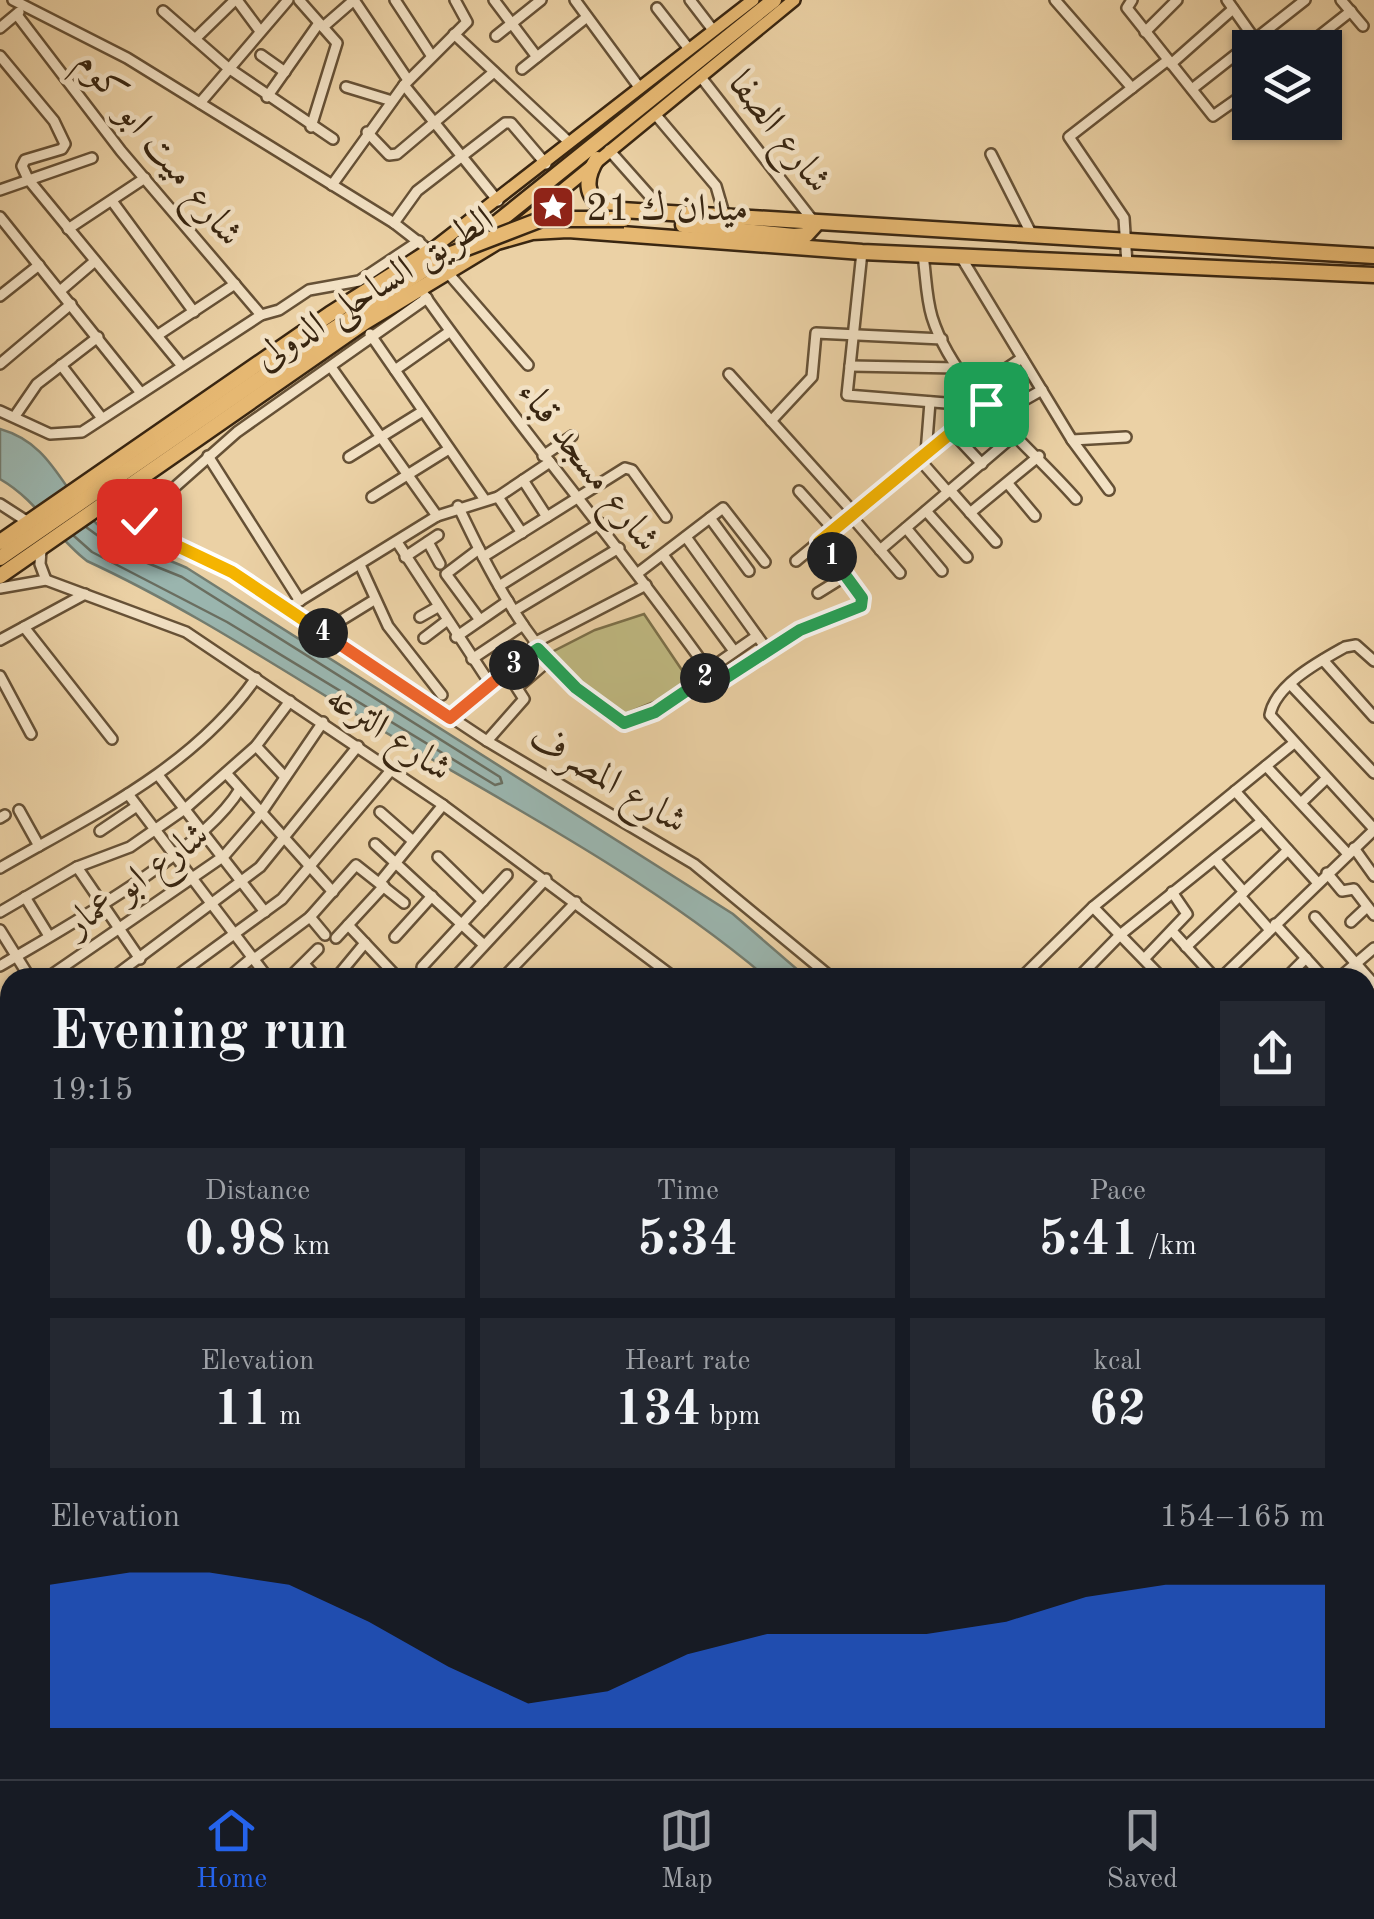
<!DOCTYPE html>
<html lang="en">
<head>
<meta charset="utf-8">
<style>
  :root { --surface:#171b24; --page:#242831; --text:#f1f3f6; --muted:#9ea1a6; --line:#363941; --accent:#2563eb }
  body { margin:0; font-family:"Old Standard TT",Amiri,serif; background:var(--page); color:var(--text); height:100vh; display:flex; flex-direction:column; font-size:38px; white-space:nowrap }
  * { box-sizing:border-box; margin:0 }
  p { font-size:32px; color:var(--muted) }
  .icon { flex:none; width:55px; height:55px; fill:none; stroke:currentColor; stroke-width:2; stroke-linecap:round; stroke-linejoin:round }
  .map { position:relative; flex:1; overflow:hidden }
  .sheet { position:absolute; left:0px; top:968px; width:1375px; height:812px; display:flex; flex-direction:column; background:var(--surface); border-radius:30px 30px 0 0; box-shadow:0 2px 8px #0004 }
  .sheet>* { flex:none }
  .buttons { position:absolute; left:1232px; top:30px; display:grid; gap:20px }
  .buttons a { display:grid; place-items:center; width:110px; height:110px; border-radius:0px; background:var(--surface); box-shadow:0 2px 8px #0004; font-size:50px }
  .pin { position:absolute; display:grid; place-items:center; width:85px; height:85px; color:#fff; margin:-42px; border-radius:20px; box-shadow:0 5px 15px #0006 }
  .km { position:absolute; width:50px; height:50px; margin:-25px; border-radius:50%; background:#222; color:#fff; font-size:28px; line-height:50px; text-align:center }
  .round { display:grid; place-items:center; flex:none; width:105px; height:105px; border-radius:0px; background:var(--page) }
  .summary { display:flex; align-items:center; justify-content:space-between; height:170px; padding:0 50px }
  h1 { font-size:55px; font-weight:600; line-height:75px }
  .figures { display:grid; grid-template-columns:repeat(3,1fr); gap:15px; height:170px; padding:10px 50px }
  .figures div { display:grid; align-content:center; border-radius:0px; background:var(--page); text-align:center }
  .figures b { font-size:50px; font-weight:600 }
  .figures small { font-size:28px; font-weight:400 }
  .figures p { font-size:28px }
  .chart { height:280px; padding:20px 50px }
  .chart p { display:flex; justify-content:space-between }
  .chart svg { width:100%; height:180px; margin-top:10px; fill:var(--accent); opacity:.7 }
  .tabs { display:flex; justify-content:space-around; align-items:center; height:140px; border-top:2px solid var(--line); background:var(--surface); font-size:28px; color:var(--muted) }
  .tabs a { display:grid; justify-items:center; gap:5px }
  .tabs .active { color:var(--accent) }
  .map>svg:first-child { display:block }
  .green { fill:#bfb981; stroke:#7c7049; stroke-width:2.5 }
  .water { fill:#9ab5ae; stroke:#737c6f; stroke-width:2.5 }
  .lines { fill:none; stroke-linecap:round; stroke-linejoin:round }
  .shore { stroke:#6a6e60; stroke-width:2.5 }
  .minor-casing { stroke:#665136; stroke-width:14 }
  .major-casing { stroke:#392611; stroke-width:16 }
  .highway-casing { stroke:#392611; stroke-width:19 }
  .minor { stroke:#f2e1c4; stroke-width:9 }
  .major { stroke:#e6b872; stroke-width:11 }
  .highway { stroke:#e6b872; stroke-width:14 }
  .highway-bridge-casing { stroke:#392611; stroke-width:19; stroke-linecap:butt }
  .highway-bridge { stroke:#e6b872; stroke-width:14 }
  .split-1-casing { stroke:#fff; stroke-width:20 }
  .split-2-casing { stroke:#fff; stroke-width:20 }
  .split-3-casing { stroke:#fff; stroke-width:20 }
  .split-4-casing { stroke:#fff; stroke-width:20 }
  .split-5-casing { stroke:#fff; stroke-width:20 }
  .split-1 { stroke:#f5b400; stroke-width:12 }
  .split-2 { stroke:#22a559; stroke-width:12 }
  .split-3 { stroke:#22a559; stroke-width:12 }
  .split-4 { stroke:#f0652b; stroke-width:12 }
  .split-5 { stroke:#f5b400; stroke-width:12 }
  .labels { text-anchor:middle; stroke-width:9; stroke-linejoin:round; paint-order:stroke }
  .street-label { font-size:38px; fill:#392611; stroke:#f2e1c4 }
  .poi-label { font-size:38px; fill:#392611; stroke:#f2e1c4; text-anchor:start }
</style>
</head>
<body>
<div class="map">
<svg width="1374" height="1779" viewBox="0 0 1374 1779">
  <rect width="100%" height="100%" fill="#ebd1a5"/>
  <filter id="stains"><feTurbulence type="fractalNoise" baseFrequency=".002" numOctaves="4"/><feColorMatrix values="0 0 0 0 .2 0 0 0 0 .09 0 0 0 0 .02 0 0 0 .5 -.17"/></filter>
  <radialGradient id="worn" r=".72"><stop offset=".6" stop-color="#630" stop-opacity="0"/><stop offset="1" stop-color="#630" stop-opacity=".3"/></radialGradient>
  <!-- green -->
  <path class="green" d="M644,614l48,71 -27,17 -4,-3 -39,16 -43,-28 -27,-35 43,-22z"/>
  <!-- water -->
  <path class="water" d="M0,429c53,15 61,61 97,95 24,23 60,30 90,44l546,346 73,63h-40c-114,-96 -248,-167 -376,-242 -101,-60 -197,-125 -303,-174 -33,-25 -50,-61 -87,-82z"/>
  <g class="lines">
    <!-- shore -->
    <path class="shore" d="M74,536l18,16 135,70 268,163 7,-2 -2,-6 -318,-200 -62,-25 -34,-25"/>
    <!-- minor casing -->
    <g class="minor-casing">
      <g id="minor">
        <path d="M13,0l114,58 267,165 36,28"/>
        <path d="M237,0l23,31"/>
        <path d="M299,0l38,43 -26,84"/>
        <path d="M354,0l54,80"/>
        <path d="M395,0l36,55"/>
        <path d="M494,0l43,57"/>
        <path d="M575,0l64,87"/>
        <path d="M690,0l23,30"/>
        <path d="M1055,0l77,88"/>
        <path d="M1132,0l-5,8 86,108 37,-26"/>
        <path d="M1227,0l34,48"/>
        <path d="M1341,0l22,26"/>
        <path d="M657,8l32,41"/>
        <path d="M163,11l64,56 106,72"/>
        <path d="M17,15l104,136 140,164"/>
        <path d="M323,27l31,-27"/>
        <path d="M0,28l19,-16"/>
        <path d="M1145,32l32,-32"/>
        <path d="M454,34l116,109"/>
        <path d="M496,36l45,-36"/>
        <path d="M195,39l40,-39"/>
        <path d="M1304,48l47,-37"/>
        <path d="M261,55l24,17"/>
        <path d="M0,56l54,65 11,23 -3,5 -37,11 -3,6 6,13 154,187"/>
        <path d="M1171,64l62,-55"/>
        <path d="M522,69l65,-52"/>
        <path d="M700,76l114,146"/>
        <path d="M404,85l94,116"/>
        <path d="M346,87l46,14"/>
        <path d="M1192,89l113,-89"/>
        <path d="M267,97l52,-74"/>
        <path d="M200,103l88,-103"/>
        <path d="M655,114l61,72 9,31"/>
        <path d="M367,132l22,23 8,-1 97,-82"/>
        <path d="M609,150l55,62"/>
        <path d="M991,154l41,81"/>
        <path d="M332,185l72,-100 63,-63 -12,-22"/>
        <path d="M0,190l92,-32"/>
        <path d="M112,201l82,111"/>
        <path d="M0,217l141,176"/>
        <path d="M394,223l23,-32 88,-68h6l35,41"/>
        <path d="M68,229l77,-51"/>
        <path d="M862,252l-15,143 136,11"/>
        <path d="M923,255c3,21 3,42 9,62 22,71 96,127 144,182"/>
        <path d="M961,257l111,183 37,50"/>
        <path d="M1127,264l-3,-46 -55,-81 99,-77"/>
        <path d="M448,273l80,92"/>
        <path d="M60,291l35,-30"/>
        <path d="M0,296l39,-31"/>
        <path d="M425,296c92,130 196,251 288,381"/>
        <path d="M427,298l-190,134 -96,85 -1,9 109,57 238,158 207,123 138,114"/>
        <path d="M370,334l115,166"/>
        <path d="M158,335l77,-51"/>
        <path d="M0,364l71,-60"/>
        <path d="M61,365l40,52"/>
        <path d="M850,366l107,2"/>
        <path d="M331,367l106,149"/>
        <path d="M395,370l54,-38"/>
        <path d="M729,374l125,139"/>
        <path d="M973,391l49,-33"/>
        <path d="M0,411l50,23 32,-2 179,-117 18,-5 30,-20 50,-9 60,-40"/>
        <path d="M998,415l44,-25"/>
        <path d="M15,416l22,-32 61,-47"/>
        <path d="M771,421l41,-44 4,-44 126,6"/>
        <path d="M952,432l30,32"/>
        <path d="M1072,440l54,-3"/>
        <path d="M926,453l4,-51"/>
        <path d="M208,456l92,145"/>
        <path d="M543,456l29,-20"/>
        <path d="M349,457l74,-46"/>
        <path d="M919,459l29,33"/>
        <path d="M523,480l24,37"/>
        <path d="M1009,485l26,31"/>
        <path d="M950,490l46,52"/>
        <path d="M799,491l35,39"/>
        <path d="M372,497l77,-48"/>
        <path d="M498,497l24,36"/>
        <path d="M0,504l28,18"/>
        <path d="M458,506c40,84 83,168 166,217l31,-12 49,-33 20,1 76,-50 61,-23 1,-8 -43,-57"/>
        <path d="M926,511l41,46"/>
        <path d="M970,513l69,-57"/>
        <path d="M851,516l49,57"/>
        <path d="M710,518l39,53"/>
        <path d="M906,528l36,43"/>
        <path d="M686,537l82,114"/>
        <path d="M397,542l92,140"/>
        <path d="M428,542l12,22"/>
        <path d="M479,549l-33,25 34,46"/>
        <path d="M41,550l-1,14 6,16"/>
        <path d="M880,550l137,-117"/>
        <path d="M663,555l71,96"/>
        <path d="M405,557l33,-22"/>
        <path d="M483,557l142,-89 7,2 34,47"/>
        <path d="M796,561l186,-155"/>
        <path d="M361,567l27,59 54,69"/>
        <path d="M638,573l85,-65 42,54"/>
        <path d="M499,586l101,-63"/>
        <path d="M0,588l46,-8 140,52 257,173 232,173"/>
        <path d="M818,593l29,-18"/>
        <path d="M288,608l149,-92 61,-19 52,-35"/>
        <path d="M514,611l105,-63"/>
        <path d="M420,617l16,-9"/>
        <path d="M24,627l88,112"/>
        <path d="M322,632l52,-32"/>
        <path d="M456,637l52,-36"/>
        <path d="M424,638l21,-16"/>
        <path d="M0,640l85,-46"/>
        <path d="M534,643l112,-58"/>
        <path d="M472,659l51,-34"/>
        <path d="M1323,660l51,57"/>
        <path d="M1374,661l-18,-16 -11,2c-25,14 -70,38 -75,68l104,114"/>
        <path d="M708,670l49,-34"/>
        <path d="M0,676l31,58"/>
        <path d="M1291,685l83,88"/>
        <path d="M518,687l30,-26"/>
        <path d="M450,718l39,-36 49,-33"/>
        <path d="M487,741l37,-42 -18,-28"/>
        <path d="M256,746l29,31"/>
        <path d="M1266,766l82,88"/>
        <path d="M226,773l107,119"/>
        <path d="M158,775l107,137"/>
        <path d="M1235,791l82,91"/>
        <path d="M128,794l140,184"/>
        <path d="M1301,803l26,-25"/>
        <path d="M19,810l20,36"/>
        <path d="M380,812l33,29"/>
        <path d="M0,818l5,-3"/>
        <path d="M100,831l37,-25"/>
        <path d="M375,844l109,101"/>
        <path d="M1354,848l20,28"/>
        <path d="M438,857l45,44"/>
        <path d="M1215,859l29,33"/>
        <path d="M77,867l63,92"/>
        <path d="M0,868c92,-53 193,-100 256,-190"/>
        <path d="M1327,873l15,18 12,-2 20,26"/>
        <path d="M380,882l63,-77"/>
        <path d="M1240,896l29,33"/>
        <path d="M25,897l24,39"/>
        <path d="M1093,907l69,71"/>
        <path d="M0,912l77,-45 53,-20 56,-39 70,-62 34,-45"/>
        <path d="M310,917l15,18"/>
        <path d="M1315,917l59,67"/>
        <path d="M1351,922l16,-15"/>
        <path d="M1275,924l49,54"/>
        <path d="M348,925l50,53"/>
        <path d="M0,930l30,48"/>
        <path d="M1172,931l43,47"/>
        <path d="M395,937l37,-41"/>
        <path d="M336,938l48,-52"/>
        <path d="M1186,947l102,-97"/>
        <path d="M254,959l56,-42 46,-52 48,38"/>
        <path d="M1144,959l43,-45 -15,-22"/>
        <path d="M304,964l13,14"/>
        <path d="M0,966c66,-39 202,-114 240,-177"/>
        <path d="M422,967l85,-92"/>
        <path d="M47,978l177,-122 37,-43 62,-91"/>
        <path d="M112,978l148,-111 98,-121"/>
        <path d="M174,978l108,-79 110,-130"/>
        <path d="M228,978l25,-21"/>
        <path d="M289,978l29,-29"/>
        <path d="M336,978l29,-35"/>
        <path d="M454,978l92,-99"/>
        <path d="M503,978l73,-76"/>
        <path d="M1021,978l72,-71 201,-164"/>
        <path d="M1078,978l42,-43 142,-114"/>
        <path d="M1221,978l153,-148"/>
        <path d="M1286,978l20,-20"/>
        <path d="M1339,978l35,-30"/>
        <path d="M0,1007l10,-6"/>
        <path d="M1365,1023l9,10"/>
        <path d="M0,1052l10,-7"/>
        <path d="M0,1090l10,-6"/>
        <path d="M1365,1090l9,10"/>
        <path d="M1365,1117l9,-5"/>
        <path d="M0,1130l10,-6"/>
        <path d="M0,1142l10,16"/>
        <path d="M1365,1162l9,-4"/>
        <path d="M0,1186l10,-5"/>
        <path d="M0,1368l10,14"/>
        <path d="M1365,1425l9,7"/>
        <path d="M0,1534l10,-9"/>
        <path d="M1365,1534l9,7"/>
        <path d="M1365,1579l9,8"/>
        <path d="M0,1625l10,-9"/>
        <path d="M0,1762l10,-3"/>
        <path d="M120,1770l2,9"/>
        <path d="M314,1770l3,9"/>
        <path d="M326,1770l3,9"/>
        <path d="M694,1770l6,9"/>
        <path d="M707,1770l6,9"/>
      </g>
    </g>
    <!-- major casing -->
    <g class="major-casing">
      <g id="major">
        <path d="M515,229l279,-229"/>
        <path d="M430,251l323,-251"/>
      </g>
    </g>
    <!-- highway casing -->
    <g class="highway-casing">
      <g id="highway">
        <path d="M597,159c-12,19 -13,37 8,50l769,47"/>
        <path d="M683,225l111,11 12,-1 10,-11"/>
        <path d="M0,542l330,-228 100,-63"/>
        <path d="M0,558l309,-213 190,-124 275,-221"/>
        <path d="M0,576l365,-254 132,-80 35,-10 36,-2 294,22 512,23"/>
      </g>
    </g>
    <!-- minor -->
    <use href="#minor" class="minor"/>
    <!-- major -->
    <use href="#major" class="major"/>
    <!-- highway -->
    <use href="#highway" class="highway"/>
    <!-- highway-bridge casing -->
    <g class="highway-bridge-casing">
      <path id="highway-bridge" d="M451,254l91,-35h82"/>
    </g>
    <!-- highway-bridge -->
    <use href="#highway-bridge" class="highway-bridge"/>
  </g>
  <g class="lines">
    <!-- split-1 casing -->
    <g class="split-1-casing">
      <path id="split-1" d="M832,557l-13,-15 167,-138"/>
    </g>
    <!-- split-2 casing -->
    <g class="split-2-casing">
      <path id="split-2" d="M705,678l19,1 76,-49 61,-24 1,-8 -30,-41"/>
    </g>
    <!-- split-3 casing -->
    <g class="split-3-casing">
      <path id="split-3" d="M514,665l24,-16 38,39 48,35 31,-11 50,-34"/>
    </g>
    <!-- split-4 casing -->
    <g class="split-4-casing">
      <path id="split-4" d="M323,633l127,85 64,-53"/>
    </g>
    <!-- split-5 casing -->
    <g class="split-5-casing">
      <path id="split-5" d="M139,521l11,12 82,39 91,61"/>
    </g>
    <!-- split-1 -->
    <use href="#split-1" class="split-1"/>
    <!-- split-2 -->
    <use href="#split-2" class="split-2"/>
    <!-- split-3 -->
    <use href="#split-3" class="split-3"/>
    <!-- split-4 -->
    <use href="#split-4" class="split-4"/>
    <!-- split-5 -->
    <use href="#split-5" class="split-5"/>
  </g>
  <!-- icons -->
  <defs>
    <g id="sight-square" transform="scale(2.25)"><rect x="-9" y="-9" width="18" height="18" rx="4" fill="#8f2418" stroke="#f2e1c4"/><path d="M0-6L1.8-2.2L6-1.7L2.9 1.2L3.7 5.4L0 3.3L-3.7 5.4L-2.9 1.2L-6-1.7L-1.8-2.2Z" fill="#fff"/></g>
  </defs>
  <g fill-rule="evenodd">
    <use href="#sight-square" x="553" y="207"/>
  </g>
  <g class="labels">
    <!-- street labels -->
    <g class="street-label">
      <text transform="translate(781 131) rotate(52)" y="13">شارع الصفا</text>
      <text transform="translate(161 147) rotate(51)" y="13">شارع ميت ابو كوم</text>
      <text transform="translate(373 287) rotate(-32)" y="13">الطريق الساحلى الدولى</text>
      <text transform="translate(590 465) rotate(52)" y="13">شارع مسجد قباء</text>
      <text transform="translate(390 732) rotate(34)" y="13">شارع الترعه</text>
      <text transform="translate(609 778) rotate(31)" y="13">شارع المصرف</text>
      <text transform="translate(136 878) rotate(-36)" y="13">شارع ابو عمار</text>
    </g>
    <!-- poi labels -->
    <g class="poi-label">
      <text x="586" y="220">ميدان ك 21</text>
    </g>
  </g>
  <rect width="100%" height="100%" filter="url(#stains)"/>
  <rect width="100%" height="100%" fill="url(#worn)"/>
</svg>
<div class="buttons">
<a><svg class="icon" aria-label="layers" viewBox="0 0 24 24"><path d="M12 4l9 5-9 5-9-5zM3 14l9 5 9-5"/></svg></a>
</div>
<div class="pin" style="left:986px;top:404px;background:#1e9e55"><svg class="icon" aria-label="arrive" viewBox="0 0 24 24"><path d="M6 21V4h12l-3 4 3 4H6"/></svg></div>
<div class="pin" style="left:139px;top:521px;background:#d93025"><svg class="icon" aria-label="check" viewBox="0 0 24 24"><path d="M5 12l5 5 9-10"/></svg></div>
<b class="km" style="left:832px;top:557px">1</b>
<b class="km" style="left:705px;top:678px">2</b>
<b class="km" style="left:514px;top:665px">3</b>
<b class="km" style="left:323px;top:633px">4</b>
<section class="sheet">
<div class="summary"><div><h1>Evening run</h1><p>19:15</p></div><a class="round"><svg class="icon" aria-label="share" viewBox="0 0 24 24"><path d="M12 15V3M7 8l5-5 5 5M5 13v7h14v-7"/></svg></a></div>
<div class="figures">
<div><p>Distance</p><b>0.98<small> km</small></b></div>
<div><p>Time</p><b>5:34</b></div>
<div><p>Pace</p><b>5:41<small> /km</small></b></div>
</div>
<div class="figures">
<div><p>Elevation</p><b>11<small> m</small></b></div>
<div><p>Heart rate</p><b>134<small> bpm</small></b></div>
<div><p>kcal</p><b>62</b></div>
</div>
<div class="chart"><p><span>Elevation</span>154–165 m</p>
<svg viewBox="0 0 160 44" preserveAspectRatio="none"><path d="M0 44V9L10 6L20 6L30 9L40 18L50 29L60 38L70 35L80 26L90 21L100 21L110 21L120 18L130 12L140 9L150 9L160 9V44z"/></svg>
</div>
</section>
</div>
<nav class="tabs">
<a class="active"><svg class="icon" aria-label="home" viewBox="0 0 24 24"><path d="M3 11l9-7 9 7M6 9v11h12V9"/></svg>Home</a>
<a><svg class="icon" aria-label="map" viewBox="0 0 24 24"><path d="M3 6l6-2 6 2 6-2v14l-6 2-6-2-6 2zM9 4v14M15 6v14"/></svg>Map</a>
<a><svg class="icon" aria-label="saved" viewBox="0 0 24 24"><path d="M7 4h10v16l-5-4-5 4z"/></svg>Saved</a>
</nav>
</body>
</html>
